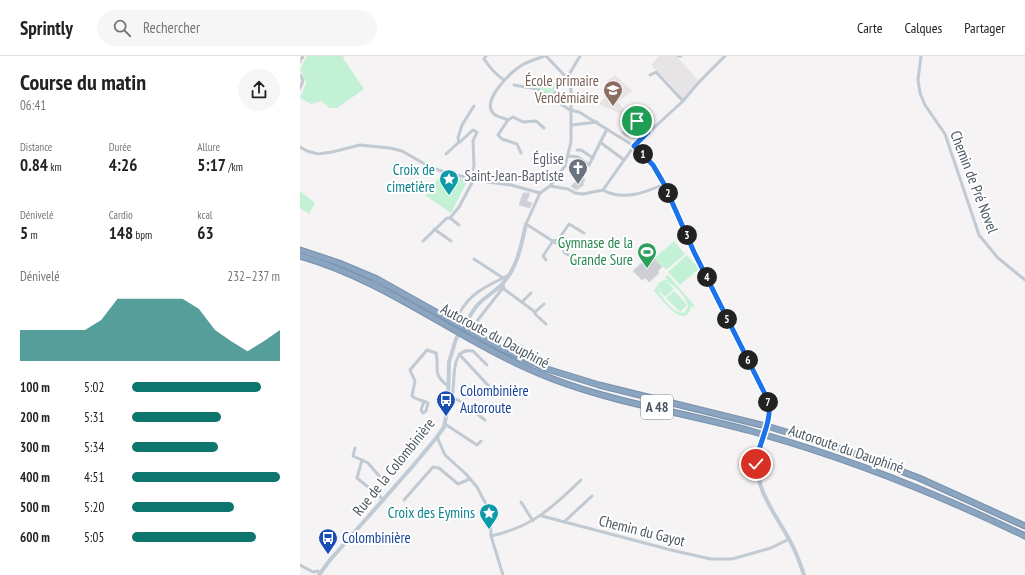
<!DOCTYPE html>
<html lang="fr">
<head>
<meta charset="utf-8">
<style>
  :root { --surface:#fff; --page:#f6f6f6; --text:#222; --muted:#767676; --line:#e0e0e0; --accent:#0f766e }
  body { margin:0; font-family:"PT Sans Narrow",sans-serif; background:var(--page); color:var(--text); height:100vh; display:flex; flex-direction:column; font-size:15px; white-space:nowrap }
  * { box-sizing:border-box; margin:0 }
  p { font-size:13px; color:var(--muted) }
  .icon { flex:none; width:22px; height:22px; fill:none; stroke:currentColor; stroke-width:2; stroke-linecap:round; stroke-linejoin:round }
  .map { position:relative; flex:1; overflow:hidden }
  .drawer { display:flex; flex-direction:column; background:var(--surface); width:300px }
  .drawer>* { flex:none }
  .pin { position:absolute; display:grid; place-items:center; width:34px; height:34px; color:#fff; margin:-17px; border:2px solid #fff; border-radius:50%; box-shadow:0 1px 4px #0007 }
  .km { position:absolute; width:20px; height:20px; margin:-10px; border-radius:50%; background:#222; color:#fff; font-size:11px; line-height:20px; text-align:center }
  .round { display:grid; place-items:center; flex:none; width:42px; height:42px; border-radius:21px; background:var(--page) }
  .overview { display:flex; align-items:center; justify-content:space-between; height:68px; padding:0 20px }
  h1 { font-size:22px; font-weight:700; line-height:30px }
  .figures { display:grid; grid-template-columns:repeat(3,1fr); gap:6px; height:68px; padding:4px 20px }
  .figures div { display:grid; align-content:center }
  .figures b { font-size:17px; font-weight:700 }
  .figures small { font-size:11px; font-weight:400 }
  .figures p { font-size:11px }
  .chart { height:112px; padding:8px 20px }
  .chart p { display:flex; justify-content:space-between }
  .chart svg { width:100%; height:72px; margin-top:4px; fill:var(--accent); opacity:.7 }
  ul { padding:0 20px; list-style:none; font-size:13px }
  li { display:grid; grid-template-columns:64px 48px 1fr; align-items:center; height:30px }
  li i { height:10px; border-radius:5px; background:var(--accent) }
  header { display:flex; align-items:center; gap:24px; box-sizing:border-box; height:56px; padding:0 20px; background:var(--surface); border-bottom:1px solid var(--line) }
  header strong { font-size:19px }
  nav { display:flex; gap:22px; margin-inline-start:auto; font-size:14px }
  .search { width:280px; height:36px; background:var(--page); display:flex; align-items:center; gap:10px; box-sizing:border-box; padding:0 14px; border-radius:22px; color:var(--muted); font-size:15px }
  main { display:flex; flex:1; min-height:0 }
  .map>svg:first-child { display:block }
  .education { fill:#e6e4e5 }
  .green { fill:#c3f1d5; fill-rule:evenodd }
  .building { fill:#cdcfd5; stroke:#d7d9de }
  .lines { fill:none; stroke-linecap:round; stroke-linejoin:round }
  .secondary-tunnel { stroke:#caccce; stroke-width:4; stroke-dasharray:4 2; stroke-linecap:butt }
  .highway-casing { stroke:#7690ad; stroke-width:7 }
  .street { stroke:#c1cad2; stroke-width:3 }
  .secondary { stroke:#c1cbd6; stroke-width:4 }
  .highway { stroke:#8ba5c1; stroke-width:5 }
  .rail-casing { stroke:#b5b8bd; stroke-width:2.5 }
  .rail { stroke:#fff; stroke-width:1; stroke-dasharray:3; stroke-linecap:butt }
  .secondary-bridge { stroke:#c1cbd6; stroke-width:4 }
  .route-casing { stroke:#fff; stroke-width:8 }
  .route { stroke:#1a73e8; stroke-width:5 }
  .labels { text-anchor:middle; stroke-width:4; stroke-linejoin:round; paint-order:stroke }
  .shield { fill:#fff; stroke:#808990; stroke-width:1 }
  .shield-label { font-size:14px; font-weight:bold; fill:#4a5661 }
  .education-label { font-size:15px; fill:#785e54; stroke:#fff; text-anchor:end }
  .worship-label { font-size:15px; fill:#5b616d; stroke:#fff; text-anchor:end }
  .culture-label { font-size:15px; fill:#0d838f; stroke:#fff; text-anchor:end }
  .street-label { font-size:15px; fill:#4a5661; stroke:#fff }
  .leisure-label { font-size:15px; fill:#27864d; stroke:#fff; text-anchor:end }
  .transit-label { font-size:15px; fill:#164399; stroke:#fff; text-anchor:start }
</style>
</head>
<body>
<header>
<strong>Sprintly</strong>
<div class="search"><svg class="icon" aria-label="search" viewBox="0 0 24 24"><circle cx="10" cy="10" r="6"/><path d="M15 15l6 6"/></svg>Rechercher</div>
<nav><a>Carte</a><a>Calques</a><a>Partager</a></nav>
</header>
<main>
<section class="drawer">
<div class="overview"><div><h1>Course du matin</h1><p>06:41</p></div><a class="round"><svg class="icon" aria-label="share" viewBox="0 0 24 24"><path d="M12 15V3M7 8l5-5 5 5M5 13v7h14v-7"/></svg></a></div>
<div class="figures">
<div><p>Distance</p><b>0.84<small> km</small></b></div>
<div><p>Durée</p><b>4:26</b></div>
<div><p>Allure</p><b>5:17<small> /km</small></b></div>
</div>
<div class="figures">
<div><p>Dénivelé</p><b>5<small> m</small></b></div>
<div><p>Cardio</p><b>148<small> bpm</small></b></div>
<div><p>kcal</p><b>63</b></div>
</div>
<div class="chart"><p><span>Dénivelé</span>232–237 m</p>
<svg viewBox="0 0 160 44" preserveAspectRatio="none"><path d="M0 44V25L10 25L20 25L30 25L40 25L50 19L60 6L70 6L80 6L90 6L100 6L110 12L120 25L130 32L140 38L150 32L160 25V44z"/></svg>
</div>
<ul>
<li><b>100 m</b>5:02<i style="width:87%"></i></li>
<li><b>200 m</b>5:31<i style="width:60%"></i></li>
<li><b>300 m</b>5:34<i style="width:58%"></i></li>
<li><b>400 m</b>4:51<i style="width:100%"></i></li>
<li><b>500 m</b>5:20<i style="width:69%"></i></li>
<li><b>600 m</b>5:05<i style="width:84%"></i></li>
</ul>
</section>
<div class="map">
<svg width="725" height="519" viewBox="0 0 725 519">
  <rect width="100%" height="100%" fill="#f5f3f3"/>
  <!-- education -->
  <g class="education">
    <path d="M359,0h17l22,24 -15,19 -17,-20 -15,-14z"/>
    <path d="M315,19l17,16 -14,11 8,10 -4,3 -23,-11 14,-16 -6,-7z"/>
  </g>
  <!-- green -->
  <g class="green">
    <path d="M7,0h37l-1,2 21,31 -27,19h-7l-9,-7 -10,3 -11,-6 6,-15 -6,-14z"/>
    <path d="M248,21l9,9 -7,10 -12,-8z"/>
    <path d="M142,118l26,6 -17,33 -26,-18z"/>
    <path d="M0,135l15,12 -6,11 -9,-6z"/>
    <path d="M374,185l11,13 -19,16 -11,-12z"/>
    <path d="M387,199l12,14 -19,16 -12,-13z"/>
    <path d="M368,219l27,31 -2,2 -2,-2c-5,27 -30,-8 -37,-15l6,-9 7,-3 -2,-2zM366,226c8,1 22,17 22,25l-3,5c-10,4 -19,-11 -25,-18l-1,-4 1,-4v5l5,6 9,-8 -6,-6h-5z"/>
    <path d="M374,235l13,14 -7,7 -14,-14z"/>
  </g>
  <!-- building -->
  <g class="building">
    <path d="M330,65l5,3 9,9 -5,4 -6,-4 -1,2 -3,-2 -2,4 -5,-4z"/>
    <path d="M279,122l2,2 3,-2 1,2 -2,3 1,2 -8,5 -5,-4z"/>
    <path d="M223,137h7l-3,8 5,2 -2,5 -11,-3z"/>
    <path d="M351,198l11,13 -4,4 1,2 -10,9 -4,-4 -3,2 -9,-9z"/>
  </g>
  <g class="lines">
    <!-- secondary-tunnel -->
    <path class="secondary-tunnel" d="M156,283l11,-18"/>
    <!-- highway casing -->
    <g class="highway-casing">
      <g id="highway">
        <path d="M0,194l39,13 38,16 123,69 47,21 52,16 171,42 75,23 74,28 106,48"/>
        <path d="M0,200c92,26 165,90 253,123 62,24 133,34 198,52 95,26 185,62 274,105"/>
      </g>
    </g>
    <!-- street -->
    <g class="street">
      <path d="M186,0l-2,3c6,9 11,15 20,21"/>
      <path d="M246,0l21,22 4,12v52l-6,24 -15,20 -10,7 -14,31 36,23 3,6 12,7"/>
      <path d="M378,0h3"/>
      <path d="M621,0l-3,24 2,13 5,12 20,29 34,101 19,23 27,22"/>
      <path d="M0,19c4,4 3,7 0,13"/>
      <path d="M350,19l6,-3 27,29"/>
      <path d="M214,29l23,4 33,21 9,2 55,34"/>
      <path d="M251,42l12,-17 4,-3 13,-22"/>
      <path d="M322,59l15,6 11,11"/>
      <path d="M208,64l5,-3 10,5 13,-1 8,7"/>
      <path d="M272,69l25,-3"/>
      <path d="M300,86l24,18"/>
      <path d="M0,91l7,4 11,3 14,-2 28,-7 30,3 12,3 28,16 17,6 41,9 23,3 29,8"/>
      <path d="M277,94h4l12,8"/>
      <path d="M221,97l-4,-9 -15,-5 -4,-4 10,-15c-4,-2 -11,-3 -14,-6 -14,-13 17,-42 28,-49 7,-4 15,-6 22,-9"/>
      <path d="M146,98l13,-12"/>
      <path d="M268,100l10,1 11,8 18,-36"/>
      <path d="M170,121l4,-11 -1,-25 4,-9 -4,-2 -13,12h-1l-1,-4 4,-13 12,-19"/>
      <path d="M250,130l18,3 7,4 8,1 20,-4"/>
      <path d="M303,134l31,-44 48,-44 17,-20 26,-26"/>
      <path d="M303,134c19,11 42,3 61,-6"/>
      <path d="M150,162l9,7"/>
      <path d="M134,173l17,12"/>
      <path d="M123,185l24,-23h3l9,-11 15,-28"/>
      <path d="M174,203l29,19"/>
      <path d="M246,204l-3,-4 10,-15 5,-1 11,-16 15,9"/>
      <path d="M203,227l-1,6 -25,32v3l11,9 35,14"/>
      <path d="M203,229l1,4 31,23 9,-8"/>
      <path d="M222,246l9,-9"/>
      <path d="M160,256c12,-21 28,-26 49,-37"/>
      <path d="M235,256v2l11,10"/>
      <path d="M159,298l38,41"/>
      <path d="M153,342l9,4 23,18"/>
      <path d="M124,345l-3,9 2,3 3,-2 2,-8c-5,-3 -12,-3 -16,-7l3,-15 -5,-11 17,-20 9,3c4,15 -5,20 12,33"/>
      <path d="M148,350l2,-1c8,-15 -4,-59 23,-54l14,14"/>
      <path d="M145,368l32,21 4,-4"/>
      <path d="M137,381l8,18 21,19 11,13 13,25 1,24 12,39"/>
      <path d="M55,392l-2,8 9,4 -5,18 27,22"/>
      <path d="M62,404l6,3 12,14"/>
      <path d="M104,444l29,-33 6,1 19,16 12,-5"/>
      <path d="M221,446l12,19"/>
      <path d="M242,460l133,35 36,8h21l39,-11 18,-9"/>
      <path d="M264,466l28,-26"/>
      <path d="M191,480c41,-9 61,-28 90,-56"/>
      <path d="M0,509l13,7 5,-1"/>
    </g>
    <!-- secondary -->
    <g class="secondary">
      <path d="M334,90l19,19 11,19 30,68 73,145 2,9 -2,12"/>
      <path d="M167,265c11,-20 15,-20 31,-33 19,-16 23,-42 28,-64"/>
      <path d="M461,385c-12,44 9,63 29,100 6,10 10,22 14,34"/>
      <path d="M19,519l11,-15 82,-93 25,-30 7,-10 4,-21 1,-44 7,-23"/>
    </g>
    <!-- highway -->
    <use href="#highway" class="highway"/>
    <!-- rail casing -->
    <g class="rail-casing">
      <path id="rail" d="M0,6l3,-6"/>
    </g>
    <!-- rail -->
    <use href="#rail" class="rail"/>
    <!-- secondary-bridge -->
    <path class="secondary-bridge" d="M461,385l6,-23"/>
  </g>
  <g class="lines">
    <!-- route casing -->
    <g class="route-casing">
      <path id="route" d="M337,65l11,11 -14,14 19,19 11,19 30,68 75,150c3,21 -11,42 -13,62"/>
    </g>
    <!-- route -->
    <use href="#route" class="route"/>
  </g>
  <!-- icons -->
  <defs>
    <g id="school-pin" transform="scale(1)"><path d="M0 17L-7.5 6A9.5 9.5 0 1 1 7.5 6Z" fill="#8d6e63" stroke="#fff"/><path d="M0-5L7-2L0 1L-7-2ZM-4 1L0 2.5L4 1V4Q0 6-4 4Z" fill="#fff"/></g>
    <g id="church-pin" transform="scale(1)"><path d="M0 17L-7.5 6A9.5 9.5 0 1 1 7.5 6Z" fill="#6b7280" stroke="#fff"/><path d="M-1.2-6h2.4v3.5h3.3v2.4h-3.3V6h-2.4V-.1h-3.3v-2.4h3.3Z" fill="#fff"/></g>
    <g id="sight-pin" transform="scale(1)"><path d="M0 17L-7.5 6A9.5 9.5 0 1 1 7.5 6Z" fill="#0f9aa8" stroke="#fff"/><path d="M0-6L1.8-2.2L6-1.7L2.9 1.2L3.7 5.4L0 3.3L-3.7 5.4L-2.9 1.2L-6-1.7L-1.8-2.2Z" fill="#fff"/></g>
    <g id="stadium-pin" transform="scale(1)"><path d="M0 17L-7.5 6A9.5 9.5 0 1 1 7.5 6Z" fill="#2e9e5b" stroke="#fff"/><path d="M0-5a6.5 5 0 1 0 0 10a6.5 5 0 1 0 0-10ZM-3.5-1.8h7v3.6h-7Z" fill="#fff"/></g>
    <g id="bus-pin" transform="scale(1)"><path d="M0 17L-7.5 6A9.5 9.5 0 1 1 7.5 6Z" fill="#1a4fb4" stroke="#fff"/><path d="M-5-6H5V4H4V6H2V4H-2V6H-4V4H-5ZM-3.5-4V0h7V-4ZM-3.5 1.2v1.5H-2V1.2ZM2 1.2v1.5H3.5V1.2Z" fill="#fff"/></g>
  </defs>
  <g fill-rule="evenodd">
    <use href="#school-pin" x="313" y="34"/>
    <use href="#church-pin" x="278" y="112"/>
    <use href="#sight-pin" x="149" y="123"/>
    <use href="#stadium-pin" x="347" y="196"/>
    <use href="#bus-pin" x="146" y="344"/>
    <use href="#sight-pin" x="189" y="457"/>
    <use href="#bus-pin" x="28" y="482"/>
  </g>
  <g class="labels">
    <!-- shield labels -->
    <rect class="shield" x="341" y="339" width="32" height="24" rx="3"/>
    <g class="shield-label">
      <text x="357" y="356">A 48</text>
    </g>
    <!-- education labels -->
    <g class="education-label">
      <text x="299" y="30">École primaire<tspan x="299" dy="17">Vendémiaire</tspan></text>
    </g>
    <!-- worship labels -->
    <g class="worship-label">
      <text x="264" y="108">Église<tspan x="264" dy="17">Saint-Jean-Baptiste</tspan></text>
    </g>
    <!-- culture labels -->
    <g class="culture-label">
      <text x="135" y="119">Croix de<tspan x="135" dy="17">cimetière</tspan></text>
      <text x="175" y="462">Croix des Eymins</text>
    </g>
    <!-- street labels -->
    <g class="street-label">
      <text transform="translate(674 126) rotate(69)" y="5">Chemin de Pré Novel</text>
      <text transform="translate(195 280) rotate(28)" y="5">Autoroute du Dauphiné</text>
      <text transform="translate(546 393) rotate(19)" y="5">Autoroute du Dauphiné</text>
      <text transform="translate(94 411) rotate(-51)" y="5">Rue de la Colombinière</text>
      <text transform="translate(342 475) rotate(14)" y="5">Chemin du Gayot</text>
    </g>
    <!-- leisure labels -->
    <g class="leisure-label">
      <text x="333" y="192">Gymnase de la<tspan x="333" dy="17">Grande Sure</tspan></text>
    </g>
    <!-- transit labels -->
    <g class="transit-label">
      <text x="160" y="340">Colombinière<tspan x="160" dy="17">Autoroute</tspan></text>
      <text x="42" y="487">Colombinière</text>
    </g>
  </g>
</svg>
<div class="pin" style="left:337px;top:65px;background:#1e9e55"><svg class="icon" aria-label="arrive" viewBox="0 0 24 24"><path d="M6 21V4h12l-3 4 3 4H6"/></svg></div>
<div class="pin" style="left:456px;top:408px;background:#d93025"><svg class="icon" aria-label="check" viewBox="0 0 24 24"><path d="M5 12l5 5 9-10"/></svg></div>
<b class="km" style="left:343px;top:98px">1</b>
<b class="km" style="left:368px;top:137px">2</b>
<b class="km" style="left:387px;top:179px">3</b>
<b class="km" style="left:407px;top:221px">4</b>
<b class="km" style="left:427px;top:263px">5</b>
<b class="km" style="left:448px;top:304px">6</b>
<b class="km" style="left:468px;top:346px">7</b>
</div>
</main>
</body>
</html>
